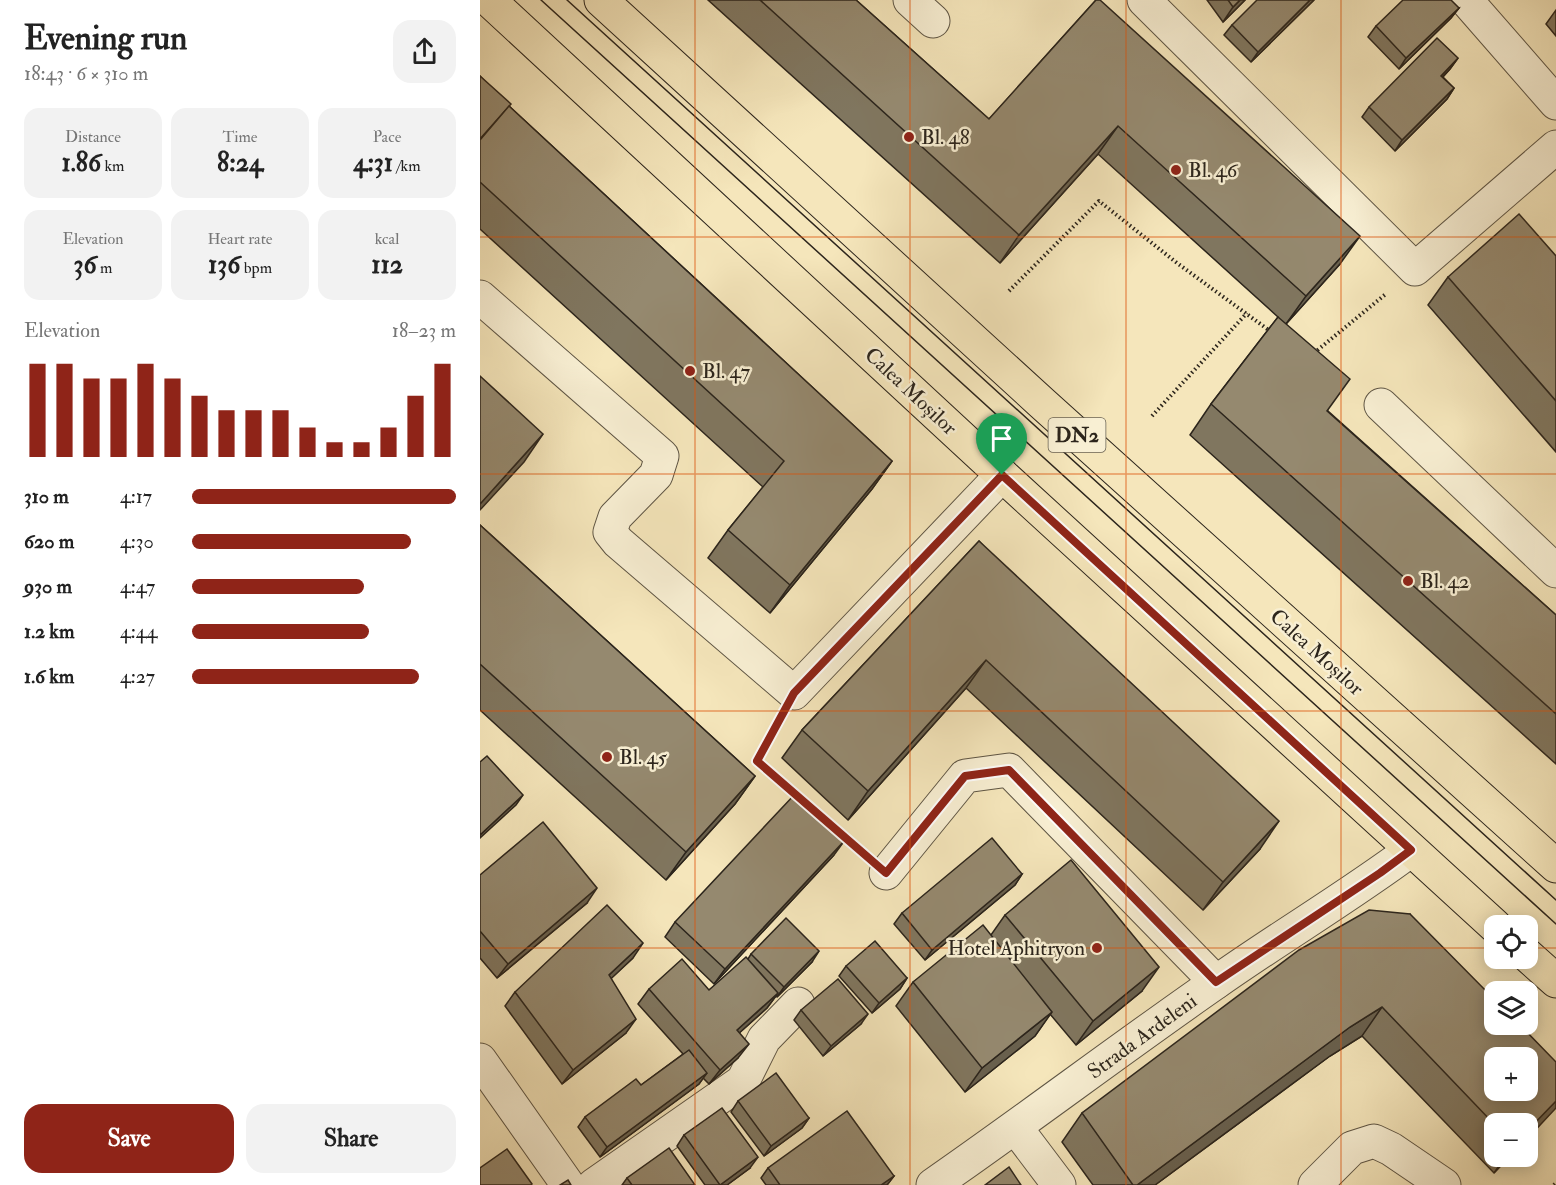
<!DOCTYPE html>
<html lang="en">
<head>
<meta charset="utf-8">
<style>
  :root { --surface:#fff; --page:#f2f2f2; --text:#222; --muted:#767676; --accent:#8f2418 }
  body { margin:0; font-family:"IM FELL Double Pica",serif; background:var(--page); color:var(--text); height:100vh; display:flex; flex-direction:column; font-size:22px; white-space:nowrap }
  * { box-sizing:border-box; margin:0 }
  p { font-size:20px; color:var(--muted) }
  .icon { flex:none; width:33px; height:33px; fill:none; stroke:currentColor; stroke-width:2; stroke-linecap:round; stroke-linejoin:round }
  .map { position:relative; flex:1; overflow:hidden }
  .details { display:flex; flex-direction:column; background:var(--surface); width:480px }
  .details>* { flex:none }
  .fabs { position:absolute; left:1004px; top:915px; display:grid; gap:12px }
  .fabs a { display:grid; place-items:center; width:54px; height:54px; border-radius:12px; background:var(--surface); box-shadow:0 3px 15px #0003; font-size:30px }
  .pin { position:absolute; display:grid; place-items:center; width:51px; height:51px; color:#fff; margin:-62px -26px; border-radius:50% 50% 50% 0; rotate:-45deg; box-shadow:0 0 6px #0007 }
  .pin .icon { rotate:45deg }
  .round { display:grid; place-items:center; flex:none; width:63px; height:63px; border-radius:18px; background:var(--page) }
  .summary { display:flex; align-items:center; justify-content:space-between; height:102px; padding:0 24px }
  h1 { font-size:33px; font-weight:700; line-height:45px }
  .metrics { display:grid; grid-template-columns:repeat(3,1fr); gap:9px; height:102px; padding:6px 24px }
  .metrics div { display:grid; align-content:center; border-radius:15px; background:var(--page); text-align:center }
  .metrics b { font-size:26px; font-weight:700 }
  .metrics small { font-size:16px; font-weight:400 }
  .metrics p { font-size:16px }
  .chart { height:168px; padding:12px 24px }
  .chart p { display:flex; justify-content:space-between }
  .chart svg { width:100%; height:108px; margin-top:6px; stroke:var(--accent); stroke-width:6 }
  .button { display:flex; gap:12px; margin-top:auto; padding:12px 24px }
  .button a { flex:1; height:69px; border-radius:18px; background:var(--accent); color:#fff; font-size:24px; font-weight:700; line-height:69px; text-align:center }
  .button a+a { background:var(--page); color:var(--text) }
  ul { padding:0 24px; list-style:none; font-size:20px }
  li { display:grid; grid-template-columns:96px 72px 1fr; align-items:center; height:45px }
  li i { height:15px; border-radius:8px; background:var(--accent) }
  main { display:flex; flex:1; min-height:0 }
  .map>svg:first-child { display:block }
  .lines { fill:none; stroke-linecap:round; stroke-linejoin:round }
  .minor-casing { stroke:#5e5544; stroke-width:35 }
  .major-casing { stroke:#2c251c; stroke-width:35 }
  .path { stroke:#2c251c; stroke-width:4; stroke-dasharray:1.5 3; stroke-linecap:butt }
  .minor { stroke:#f8efd3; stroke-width:33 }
  .major { stroke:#f5e6bb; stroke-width:33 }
  .tram { stroke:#2c251c; stroke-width:1.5 }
  .wall { fill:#80765f; stroke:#2c251c; stroke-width:1.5 }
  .shaded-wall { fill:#68604e; stroke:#2c251c; stroke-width:1.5 }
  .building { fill:#95896f; stroke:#2c251c; stroke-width:1.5; fill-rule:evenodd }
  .route-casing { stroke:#fff; stroke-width:12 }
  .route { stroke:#8f2418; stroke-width:8 }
  .grid { fill:none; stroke:#df560d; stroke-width:1.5; stroke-opacity:0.55 }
  .poi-dot { fill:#8f2418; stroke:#f8efd3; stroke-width:2 }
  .labels { text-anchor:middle; stroke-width:5; stroke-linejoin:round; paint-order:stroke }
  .shield { fill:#f8efd3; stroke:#696253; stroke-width:1.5 }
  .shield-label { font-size:20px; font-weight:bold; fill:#2c251c }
  .poi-label { font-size:21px; fill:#2c251c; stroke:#f8efd3; text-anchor:start }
  .street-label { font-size:21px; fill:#2c251c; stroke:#f8efd3 }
</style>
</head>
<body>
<main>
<section class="details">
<div class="summary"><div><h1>Evening run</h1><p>18:43 · 6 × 310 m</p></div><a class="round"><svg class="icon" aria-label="share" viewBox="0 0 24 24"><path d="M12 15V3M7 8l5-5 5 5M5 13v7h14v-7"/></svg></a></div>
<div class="metrics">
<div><p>Distance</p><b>1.86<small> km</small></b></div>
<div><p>Time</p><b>8:24</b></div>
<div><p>Pace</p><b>4:31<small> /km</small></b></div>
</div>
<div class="metrics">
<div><p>Elevation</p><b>36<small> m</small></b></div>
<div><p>Heart rate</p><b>136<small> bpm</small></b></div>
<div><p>kcal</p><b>112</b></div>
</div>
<div class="chart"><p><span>Elevation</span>18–23 m</p>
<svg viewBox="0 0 160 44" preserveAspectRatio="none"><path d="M5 44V6M15 44V6M25 44V12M35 44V12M45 44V6M55 44V12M65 44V19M75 44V25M85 44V25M95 44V25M105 44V32M115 44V38M125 44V38M135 44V32M145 44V19M155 44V6"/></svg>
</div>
<ul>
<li><b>310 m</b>4:17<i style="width:100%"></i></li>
<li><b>620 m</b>4:30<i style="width:83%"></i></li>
<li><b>930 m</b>4:47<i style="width:65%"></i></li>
<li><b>1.2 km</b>4:44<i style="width:67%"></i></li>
<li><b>1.6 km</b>4:27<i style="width:86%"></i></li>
</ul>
<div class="button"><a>Save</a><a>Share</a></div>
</section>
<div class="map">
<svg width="1076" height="1185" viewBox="0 0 1076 1185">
  <rect width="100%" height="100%" fill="#f5e6bb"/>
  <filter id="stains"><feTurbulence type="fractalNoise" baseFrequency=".00333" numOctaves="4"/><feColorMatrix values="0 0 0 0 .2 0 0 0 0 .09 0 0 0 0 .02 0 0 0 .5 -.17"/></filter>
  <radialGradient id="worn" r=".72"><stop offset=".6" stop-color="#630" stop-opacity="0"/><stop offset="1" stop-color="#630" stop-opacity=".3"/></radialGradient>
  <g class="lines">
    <!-- minor casing -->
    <g class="minor-casing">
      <g id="minor">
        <path d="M430,0l23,21"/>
        <path d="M664,0l271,269 141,-122"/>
        <path d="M986,0l90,103"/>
        <path d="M0,297l182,159 -6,19 -41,42 -5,15 8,10 176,151 208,-218"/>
        <path d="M901,405l175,166"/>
        <path d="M406,873l79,-97 44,-6 207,212"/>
        <path d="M0,1060l88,125"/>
        <path d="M536,1128l43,57"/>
        <path d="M114,1185l149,-104 21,-42 34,-35"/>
        <path d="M453,1185c95,-66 187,-136 282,-202 65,-46 133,-86 196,-133"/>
        <path d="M835,1185l37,-37 22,-7 17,8 53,36"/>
      </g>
    </g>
    <!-- major casing -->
    <g class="major-casing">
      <g id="major">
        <path d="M9,0l513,475 493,451"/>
        <path d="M121,0l442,404 513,462"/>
        <path d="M1047,955l29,26"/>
      </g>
    </g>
    <!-- path -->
    <g class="path">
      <path d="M529,291l90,-90 78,62 93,68"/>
      <path d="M834,353l73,-60"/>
      <path d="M672,416l95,-103"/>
      <path d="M296,725l-19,36 40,35"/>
      <path d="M322,801l56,48"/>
      <path d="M1074,1185l2,-2"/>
    </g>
    <!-- minor -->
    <use href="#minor" class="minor"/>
    <!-- major -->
    <use href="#major" class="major"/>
    <!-- tram -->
    <g class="tram">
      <path d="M61,0l1015,924"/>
      <path d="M87,0l989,900"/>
    </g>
  </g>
  <!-- wall -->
  <g class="wall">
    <path d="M228,0h148l133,119 107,-119 244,264 -54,60 42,87 228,204v149l-366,-329 21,-31 67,-87 -180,-163 -98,109z"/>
    <path d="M727,0h38l-22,22z"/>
    <path d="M834,0l-63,62 -27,-27 8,-10z"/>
    <path d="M979,8l-8,10 -52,51 -31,-32 8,-11z"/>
    <path d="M1076,10v26l-10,-12z"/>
    <path d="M978,58l-8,11 -7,8 11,11 -7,11 -52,52 -33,-34 7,-10z"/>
    <path d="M0,76l29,30 383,355 -20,28 -102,124 -62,-55 20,-28 35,-43 -283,-258z"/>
    <path d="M1076,256v196l-128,-147 20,-28z"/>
    <path d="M0,525l275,251 -20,28 -69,76 -186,-170z"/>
    <path d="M499,541l281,308 -57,61 -237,-222 -118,132 -66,-62 20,-28z"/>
    <path d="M354,855l-120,129 -49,-47 10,-15z"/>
    <path d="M542,874l-7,11 -90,75 -31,-36 8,-11z"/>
    <path d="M0,875l107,28 -90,75 -17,-20z"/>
    <path d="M930,914l84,210v32h16l-16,17 -132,-137 -32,20 -175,129h-62l-31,-43 20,-29z"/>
    <path d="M525,915l137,76 -66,54 -26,-31 -15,22 -70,56 -69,-86 17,-24 78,-47z"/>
    <path d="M271,954l61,8 -35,35 -1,-1 -9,12 -28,25 -1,25 -29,26 -6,-6 -4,6 -99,73 -22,-30 7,-10 56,-32 42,-31 -45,-50 11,-15 60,1 39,-31z"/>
    <path d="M153,958l-22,20 15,55 -64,51 -57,-78 10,-14z"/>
    <path d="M366,966l61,12 -7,11 -28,24 -33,-37z"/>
    <path d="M321,1010l60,14 -38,32 -29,-36z"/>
    <path d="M258,1101l71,17 -7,10 -38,28 -33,-44z"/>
    <path d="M204,1135l66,33 -23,17h-22l-28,-39z"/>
    <path d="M288,1168l126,8 -7,9h-121l-5,-7z"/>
    <path d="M147,1178l68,7h-73z"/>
  </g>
  <!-- shaded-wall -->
  <g class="shaded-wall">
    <path d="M760,0h5l-22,22 10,-15z"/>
    <path d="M830,0h4l-63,62 7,-10z"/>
    <path d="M979,8l-8,10 -52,51 7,-11z"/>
    <path d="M978,58l-8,11 -16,17 7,-10z"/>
    <path d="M974,88l-7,11 -52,52 7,-11z"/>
    <path d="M638,126l-20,28 -98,109 19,-28z"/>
    <path d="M880,236l-20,28 -54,60 20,-28z"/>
    <path d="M63,434l-19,28 -44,48v-6z"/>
    <path d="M412,461l-20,28 -102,124 20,-28z"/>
    <path d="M506,660l-20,28 -118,132 20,-29z"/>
    <path d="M275,776l-20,28 -69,76 20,-28z"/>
    <path d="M43,795l-7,10 -36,33v-3z"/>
    <path d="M799,821l-19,28 -57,61 20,-28z"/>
    <path d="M365,840l-11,15 -120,129 11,-15z"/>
    <path d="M542,874l-7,11 -90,75 7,-10z"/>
    <path d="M117,888l-10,15 -90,75 11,-14z"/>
    <path d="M163,943l-10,15 -34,32 10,-15z"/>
    <path d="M339,951l-7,11 -35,35 7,-10z"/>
    <path d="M679,967l-17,24 -66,54 17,-24z"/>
    <path d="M427,978l-7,11 -28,24 7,-10z"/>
    <path d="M298,993l-11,15 -41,37 11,-15z"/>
    <path d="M902,1007l-20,29 -32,20 -175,129h-18l213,-158z"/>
    <path d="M572,1012l-17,24 -70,56 17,-24z"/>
    <path d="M388,1014l-7,10 -38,32 8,-10z"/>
    <path d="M156,1019l-10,14 -64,51 11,-14z"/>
    <path d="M269,1044l-11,14 -29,26 11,-14z"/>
    <path d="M227,1073l-8,11 -99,73 7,-10z"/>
    <path d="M1076,1101v7l-29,31v-8z"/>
    <path d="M329,1118l-7,10 -38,28 7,-10z"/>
    <path d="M1026,1156h4l-16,17z"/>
    <path d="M278,1157l-8,11 -23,17h-7z"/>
    <path d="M414,1176l-7,9h-6z"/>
  </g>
  <!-- building -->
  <g class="building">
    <path d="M280,0h96l133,119 107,-119h4l260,236 -54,60 -188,-170 -99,109z"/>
    <path d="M748,0h12l-7,7z"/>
    <path d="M777,0h53l-52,52 -26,-27z"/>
    <path d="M923,0h48l8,8 -53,50 -30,-32z"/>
    <path d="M957,38l21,20 -17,18 13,12 -52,52 -33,-33z"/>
    <path d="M0,76l31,28 -31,35z"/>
    <path d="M29,106l383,355 -102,124 -62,-55 56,-69 -304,-279v-42z"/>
    <path d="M1039,214l37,42v145l-108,-124z"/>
    <path d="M798,317l72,62 -23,32 229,204v99l-345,-310z"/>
    <path d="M0,376l63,58 -63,70z"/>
    <path d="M0,525l275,251 -69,76 -206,-188z"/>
    <path d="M499,541l300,280 -56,61 -237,-222 -118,131 -66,-61z"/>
    <path d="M7,756l36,39 -43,40v-73z"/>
    <path d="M315,794l50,46 -120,129 -50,-47z"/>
    <path d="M63,822l54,66 -89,76 -28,-33v-56z"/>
    <path d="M512,838l30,36 -90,76 -30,-37z"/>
    <path d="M591,860l88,107 -66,54 -88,-106z"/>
    <path d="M127,905l36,38 -34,32 27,44 -63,51 -58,-78z"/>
    <path d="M889,910l41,4 84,85v25h25l37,38v39l-29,30v-7h-33l-112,-117 -32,20 -213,158h-4l-51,-72 217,-163zM1014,1058h33v32h-33z"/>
    <path d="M306,918l33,33 -35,36 -33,-33z"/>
    <path d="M503,925l69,87 -70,56 -69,-86z"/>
    <path d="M395,941l32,37 -28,25 -33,-37z"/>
    <path d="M266,957l32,36 -41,37 12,14 -29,26 -71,-81 33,-30 27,31z"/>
    <path d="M358,979l30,35 -37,32 -30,-36z"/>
    <path d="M209,1050l18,23 -100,74 -22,-30 51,-38 5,6z"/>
    <path d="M296,1073l33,45 -38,28 -33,-45z"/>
    <path d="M242,1108l36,49 -38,28 -36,-50z"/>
    <path d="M367,1111l47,65 -13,9h-101l-12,-17z"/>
    <path d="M189,1148l26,37h-63l-5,-7z"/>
    <path d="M27,1149l25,35 -1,1h-51v-17z"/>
    <path d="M529,1167l12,18h-36z"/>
    <path d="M88,1180l3,5h-11z"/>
  </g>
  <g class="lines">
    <!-- route casing -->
    <g class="route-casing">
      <path id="route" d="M522,475l409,375 -31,23 -164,109 -207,-212 -44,6 -79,97 -129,-112 37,-68z"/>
    </g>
    <!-- route -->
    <use href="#route" class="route"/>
  </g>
  <!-- grid -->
  <path class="grid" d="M215,0v1185M430,0v1185M646,0v1185M861,0v1185M0,237h1076M0,474h1076M0,711h1076M0,948h1014M1047,948h29"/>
  <!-- markers -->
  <g class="poi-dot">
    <circle cx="429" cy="137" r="6"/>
    <circle cx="696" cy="170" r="6"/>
    <circle cx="210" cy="371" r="6"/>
    <circle cx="928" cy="581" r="6"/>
    <circle cx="127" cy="757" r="6"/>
    <circle cx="617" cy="948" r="6"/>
  </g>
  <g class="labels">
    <!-- shield labels -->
    <rect class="shield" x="568.5" y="418" width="57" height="34" rx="4.5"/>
    <g class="shield-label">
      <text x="597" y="442">DN2</text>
    </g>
    <!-- poi labels -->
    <g class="poi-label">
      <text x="441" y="144">Bl. 48</text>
      <text x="708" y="177">Bl. 46</text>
      <text x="222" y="378">Bl. 47</text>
      <text x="940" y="588">Bl. 42</text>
      <text x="139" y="764">Bl. 45</text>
      <text x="605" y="955" text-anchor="end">Hotel Aphitryon</text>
    </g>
    <!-- street labels -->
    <g class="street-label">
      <text transform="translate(431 391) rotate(43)" y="7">Calea Moșilor</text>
      <text transform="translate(837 652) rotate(42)" y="7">Calea Moșilor</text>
      <text transform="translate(662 1036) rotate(-36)" y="7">Strada Ardeleni</text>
    </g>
  </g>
  <rect width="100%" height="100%" filter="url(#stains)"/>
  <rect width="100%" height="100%" fill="url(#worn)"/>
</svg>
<div class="fabs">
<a><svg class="icon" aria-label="locate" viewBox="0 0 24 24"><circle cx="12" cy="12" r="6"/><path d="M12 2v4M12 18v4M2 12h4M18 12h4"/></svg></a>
<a><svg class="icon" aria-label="layers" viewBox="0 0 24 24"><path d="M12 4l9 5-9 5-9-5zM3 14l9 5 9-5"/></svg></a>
<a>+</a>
<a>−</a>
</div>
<div class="pin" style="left:522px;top:475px;background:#1e9e55"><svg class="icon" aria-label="arrive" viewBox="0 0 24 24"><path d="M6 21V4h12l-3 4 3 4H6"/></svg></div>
</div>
</main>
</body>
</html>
